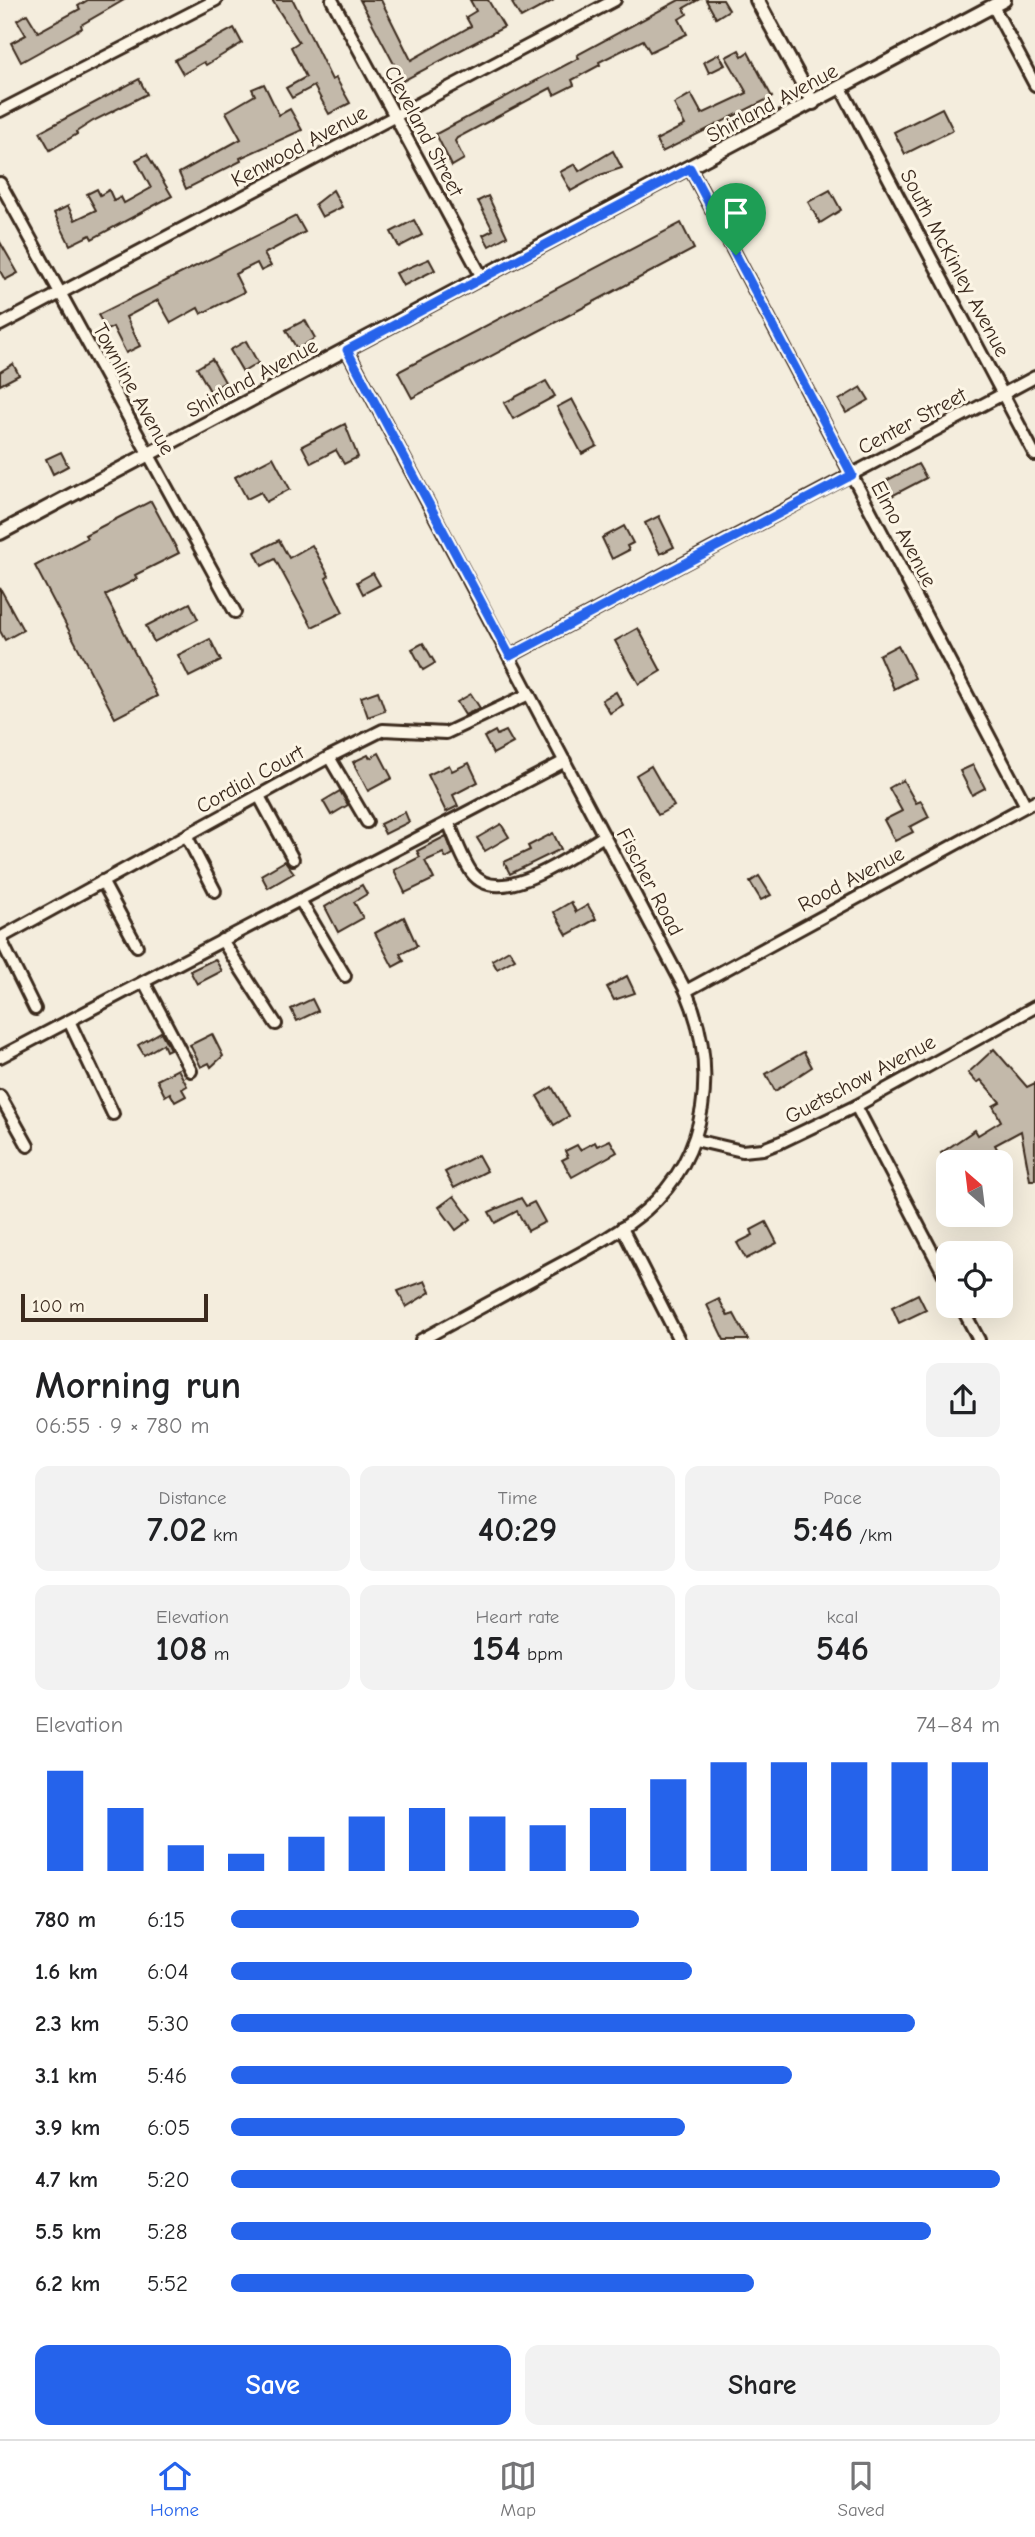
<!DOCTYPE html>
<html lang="en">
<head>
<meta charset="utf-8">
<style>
  :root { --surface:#fff; --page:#f2f2f2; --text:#202124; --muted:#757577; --line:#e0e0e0; --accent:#2563eb }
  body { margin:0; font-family:"Comic Neue",sans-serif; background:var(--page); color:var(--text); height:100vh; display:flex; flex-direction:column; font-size:26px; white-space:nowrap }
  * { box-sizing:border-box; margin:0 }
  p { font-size:23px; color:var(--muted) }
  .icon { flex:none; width:38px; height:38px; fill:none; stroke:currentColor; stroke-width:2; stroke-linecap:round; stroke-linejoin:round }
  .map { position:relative; height:1340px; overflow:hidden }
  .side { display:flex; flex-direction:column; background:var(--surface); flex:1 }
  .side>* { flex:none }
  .needle { width:46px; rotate:332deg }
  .controls { position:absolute; left:936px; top:1150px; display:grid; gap:14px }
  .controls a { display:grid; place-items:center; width:77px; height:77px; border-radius:14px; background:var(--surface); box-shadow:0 7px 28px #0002; font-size:35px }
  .scale { position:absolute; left:21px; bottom:18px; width:187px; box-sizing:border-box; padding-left:7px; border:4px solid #3b2a1e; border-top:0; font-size:19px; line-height:24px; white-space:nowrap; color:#3b2a1e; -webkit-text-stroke:5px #fcf5e5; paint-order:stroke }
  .pin { position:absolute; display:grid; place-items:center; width:60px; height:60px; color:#fff; margin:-72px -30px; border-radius:50% 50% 50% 0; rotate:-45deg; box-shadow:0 0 7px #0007 }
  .pin .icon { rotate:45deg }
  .round { display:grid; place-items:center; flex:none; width:74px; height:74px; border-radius:14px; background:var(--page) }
  .overview { display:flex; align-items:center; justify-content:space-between; height:119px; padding:0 35px }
  h1 { font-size:38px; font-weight:800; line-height:52px }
  .metrics { display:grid; grid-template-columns:repeat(3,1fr); gap:10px; height:119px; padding:7px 35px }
  .metrics div { display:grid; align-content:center; border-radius:14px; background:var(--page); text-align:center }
  .metrics b { font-size:35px; font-weight:800 }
  .metrics small { font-size:19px; font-weight:400 }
  .metrics p { font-size:19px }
  .chart { height:196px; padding:14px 35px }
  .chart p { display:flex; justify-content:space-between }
  .chart svg { width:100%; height:126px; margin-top:7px; stroke:var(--accent); stroke-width:6 }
  .primary-button { display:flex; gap:14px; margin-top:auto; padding:14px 35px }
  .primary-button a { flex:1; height:80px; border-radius:14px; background:var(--accent); color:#fff; font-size:28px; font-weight:800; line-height:80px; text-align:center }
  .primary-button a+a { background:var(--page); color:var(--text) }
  ul { padding:0 35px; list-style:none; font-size:23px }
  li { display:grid; grid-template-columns:112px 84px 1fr; align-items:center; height:52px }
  li i { height:18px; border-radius:9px; background:var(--accent) }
  .dock { display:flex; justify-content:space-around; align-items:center; height:98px; border-top:2px solid var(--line); background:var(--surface); font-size:19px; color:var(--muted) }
  .dock a { display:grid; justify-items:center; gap:4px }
  .dock .selected { color:var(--accent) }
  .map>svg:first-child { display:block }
  .building { fill:#c3b9aa; stroke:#3b2a1e; stroke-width:2 }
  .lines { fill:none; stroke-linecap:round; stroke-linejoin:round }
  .minor-casing { stroke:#3b2a1e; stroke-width:16 }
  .tertiary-casing { stroke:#3b2a1e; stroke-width:18 }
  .minor { stroke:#fcf5e5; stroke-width:10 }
  .tertiary { stroke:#fcf5e5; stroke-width:12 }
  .route-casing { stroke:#fff; stroke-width:14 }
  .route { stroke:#2563eb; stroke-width:9 }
  .labels { text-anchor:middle; stroke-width:6; stroke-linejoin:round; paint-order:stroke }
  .street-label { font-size:21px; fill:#3b2a1e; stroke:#fcf5e5 }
</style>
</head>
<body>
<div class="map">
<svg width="1035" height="1340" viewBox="0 0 1035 1340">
  <rect width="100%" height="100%" fill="#f4eddd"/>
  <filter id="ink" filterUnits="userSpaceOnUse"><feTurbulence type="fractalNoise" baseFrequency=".0143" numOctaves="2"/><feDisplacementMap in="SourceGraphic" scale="14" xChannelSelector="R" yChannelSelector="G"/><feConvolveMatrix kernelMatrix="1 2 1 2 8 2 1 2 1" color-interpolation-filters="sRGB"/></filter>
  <g filter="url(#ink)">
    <!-- building -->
    <g class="building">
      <path d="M88,0h36l-43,25 1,3 -61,34 -10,-19 15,-8 -9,-15 10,-6 11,18 42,-23 -2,-3z"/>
      <path d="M272,0h21l39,80 4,-2 14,25 -21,11 -15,-28 -22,12 -6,-10 20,-11 -15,-30 8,-5z"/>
      <path d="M360,0h21l30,60 60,-34 -5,-9 10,-6 -6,-11h18l16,27 -101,54z"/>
      <path d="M518,0h36l-33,18 -9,-15z"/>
      <path d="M679,0h19l-14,8 3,6 -8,5 8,15 -37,18 -7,-12 -44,22 1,3 -28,15 2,5 -20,10 -3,-7 -94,50 -2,3 9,18 -12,7 -16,-32 143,-76 -2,-3z"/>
      <path d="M706,0h17l6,10 -13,8z"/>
      <path d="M234,28l8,15 -36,22 -2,-3 -21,12 -8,-14z"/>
      <path d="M739,50l3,6 6,-4 24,45 -110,55 -6,-12 29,-15 -11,-21 17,-10 11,20 45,-21 -21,-36z"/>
      <path d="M719,54l6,11 -16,8 -5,-11z"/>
      <path d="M139,79l8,15 -54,27 -17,11 1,2 -27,16 -10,-18z"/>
      <path d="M264,84l15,31 11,-6 12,21 -62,28 1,3 -55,28 -7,-16 62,-34 -15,-27 29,-17 -3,-6z"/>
      <path d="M942,108l11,22 -48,24 -11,-22z"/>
      <path d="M613,151l9,17 -22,7 -29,16 -11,-19 15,-8 4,7z"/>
      <path d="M147,154l25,42 -80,43 -2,-4 -20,10 -16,-32 14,-7 7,14 21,-10 -9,-16 10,-5 3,6 9,-5 5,11 7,-4 3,6 27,-15 -15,-28z"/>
      <path d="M333,190l9,17 -20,10 -7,-13z"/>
      <path d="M830,190l11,20 -21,13 -12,-21z"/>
      <path d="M488,196l19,40 -18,10 -6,-11 10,-5 -15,-29z"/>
      <path d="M296,216l9,16 -41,22 7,12 -10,5 -4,-8 -22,11 9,18 -43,22 -3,-6 -27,15 -13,-23 -32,17 14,29 -14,7 -13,-26 -6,3 -9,-15z"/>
      <path d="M414,220l8,15 -23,12 -8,-15z"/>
      <path d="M681,223l13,26 -282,149 -14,-26z"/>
      <path d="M0,242l18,31 -13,7 -5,-9z"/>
      <path d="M429,259l6,11 -32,16 -7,-13z"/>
      <path d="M305,320l10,18 -18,11 -11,-19z"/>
      <path d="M246,341l12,22 -15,9 -13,-22z"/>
      <path d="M212,359l13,23 -15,9 -13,-23z"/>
      <path d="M13,364l6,11 -19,10v-13z"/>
      <path d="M546,381l9,15 -42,23 -9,-16z"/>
      <path d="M861,387l8,13 -23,13 -7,-13z"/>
      <path d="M572,399l25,47 -15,8 -25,-47z"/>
      <path d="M345,424l13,33 -14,7 -8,-14 -25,13 -9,-17z"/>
      <path d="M61,452l7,14 -15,8 -7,-15z"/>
      <path d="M273,457l17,32 -24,13 -5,-10 -14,7 -12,-22z"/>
      <path d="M918,464l8,14 -38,20 -8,-14z"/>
      <path d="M151,501l28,52 -44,22 2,4 -32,16 52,101 -42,22 -80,-152 52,-28 -2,-3z"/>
      <path d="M659,516l15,31 -14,7 -15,-31z"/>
      <path d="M624,526l9,17 -6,3 2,4 -17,9 -10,-21z"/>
      <path d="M279,540l10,18 23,-13 17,31 -3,2 17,34 -31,15 -37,-68 -13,7 -7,-14z"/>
      <path d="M373,573l7,12 -17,9 -6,-12z"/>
      <path d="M0,588l23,42 -18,10 -5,-9z"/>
      <path d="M190,603l8,16 -44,23 -8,-16z"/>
      <path d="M638,628l23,43 -22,13 -24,-43z"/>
      <path d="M210,639l11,22 -32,16 -11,-22z"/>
      <path d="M423,643l12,20 -12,7 -11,-21z"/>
      <path d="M898,645l17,33 -21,11 -15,-34z"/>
      <path d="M378,691l7,20 -17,6 -7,-20z"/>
      <path d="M616,692l7,13 -13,8 -8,-13z"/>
      <path d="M471,694l9,14 -15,7 -8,-13z"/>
      <path d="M495,731l2,4 9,-4 7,12 -20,11 -9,-17z"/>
      <path d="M379,753l13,25 -24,13 -15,-29 15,-7 2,3z"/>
      <path d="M469,763l9,19 -25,13 5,11 -12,6 -18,-37 21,-10 3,6z"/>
      <path d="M973,765l12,23 -13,7 -12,-24z"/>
      <path d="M651,766l23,40 -16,9 -22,-40z"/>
      <path d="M903,780l13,23 5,-2 8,16 -19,10 3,5 -18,9 -11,-21 18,-9 -13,-23z"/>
      <path d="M340,791l8,14 -17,10 -8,-14z"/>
      <path d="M405,812l4,10 -24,12 -5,-10z"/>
      <path d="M501,824l8,13 -24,14 -8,-13z"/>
      <path d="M553,833l8,16 -51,25 -6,-12 26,-12 -2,-4z"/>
      <path d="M446,836l7,18 -7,4 -3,-5 -18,8 9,18 -29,14 -11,-23 26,-13 -3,-6z"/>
      <path d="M285,861l9,12 -26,15 -7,-13z"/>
      <path d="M759,876l12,19 -10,5 -11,-18z"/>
      <path d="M362,885l5,9 -13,8 9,16 -25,14 -13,-25z"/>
      <path d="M571,902l5,10 12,-7 8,14 -29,16 -13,-23z"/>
      <path d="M404,917l13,29 -17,8 4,7 -11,6 -18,-34z"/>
      <path d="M509,950l6,9 -18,10 -5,-9z"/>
      <path d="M215,959l7,12 -25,13 -7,-13z"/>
      <path d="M627,976l8,17 -21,7 -7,-13z"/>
      <path d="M312,999l6,12 -21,10 -6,-12z"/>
      <path d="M161,1032l9,17 -4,2 -3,-7 -19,11 -6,-10z"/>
      <path d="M212,1034l11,22 -12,11 -2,-4 -8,4 -11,-22z"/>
      <path d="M994,1049l33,38 8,-4v97h-5l-9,-49 -26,14 9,17h-57l-6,-9 34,-23 3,5 23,-14 -8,-15 7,-4 -19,-22 -4,3 -9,-10z"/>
      <path d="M804,1052l8,15 -37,24 -9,-17z"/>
      <path d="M178,1069l9,17 -5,3 4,7 -11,6 -5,-9 -5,3 -8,-16z"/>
      <path d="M552,1087l17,29 -15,9 -17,-29z"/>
      <path d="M610,1140l7,12 -45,25 -10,-17 6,-3 -3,-6 12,-6 3,5 15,-8 2,4z"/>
      <path d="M478,1155l9,16 -33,17 -9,-16z"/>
      <path d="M454,1196l17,23 -15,11 -17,-23z"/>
      <path d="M521,1198l5,8 8,-4 11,20 -17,9 -11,-20 -22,12 -6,-11z"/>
      <path d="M766,1222l11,21 -31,16 -9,-16 16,-8 -2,-5z"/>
      <path d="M425,1281l5,11 -24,15 -8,-16z"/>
      <path d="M918,1294l8,16 -27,13 -7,-16z"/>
      <path d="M719,1299l9,17 6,-2 14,26h-24l-17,-35z"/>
    </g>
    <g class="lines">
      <!-- minor casing -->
      <g class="minor-casing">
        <g id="minor">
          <path d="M332,0l151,279"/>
          <path d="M993,6l42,79"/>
          <path d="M841,88l194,367"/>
          <path d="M0,111l216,-111"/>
          <path d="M690,168l336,638"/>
          <path d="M0,183l235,429"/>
          <path d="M0,325l615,-325"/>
          <path d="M347,350l339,641c32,75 24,163 -40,219 -31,27 -68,44 -104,64 -40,22 -81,44 -121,66"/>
          <path d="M510,656l525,-279"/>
          <path d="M329,757l38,65"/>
          <path d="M259,796l34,63"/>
          <path d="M449,824c7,16 13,35 23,49 28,37 103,-20 132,-37"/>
          <path d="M187,837l28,54"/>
          <path d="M102,881l35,65"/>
          <path d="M300,900l45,76"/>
          <path d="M222,940l54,84"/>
          <path d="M144,982l47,89"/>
          <path d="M686,991l349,-190"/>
          <path d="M35,1009l-35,-71 329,-181 54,-27 63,3 83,-39"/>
          <path d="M69,1021l44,93"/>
          <path d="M0,1057l565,-296"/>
          <path d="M0,1096l28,50"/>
          <path d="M856,1106l92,176"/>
          <path d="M695,1140l47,11 21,-2 18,-7 75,-36 179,-99"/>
          <path d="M622,1228l57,112"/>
          <path d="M961,1306l18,34"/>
        </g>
      </g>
      <!-- tertiary casing -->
      <g class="tertiary-casing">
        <g id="tertiary">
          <path d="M757,0l56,103"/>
          <path d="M0,533l1004,-533"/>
        </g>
      </g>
      <!-- minor -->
      <use href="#minor" class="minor"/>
      <!-- tertiary -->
      <use href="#tertiary" class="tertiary"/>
    </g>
  </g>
  <g class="lines" filter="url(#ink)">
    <!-- route casing -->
    <g class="route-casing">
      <path id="route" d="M690,168l162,307 -342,181 -163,-306z"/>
    </g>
    <!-- route -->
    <use href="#route" class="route"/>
  </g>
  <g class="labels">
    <!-- street labels -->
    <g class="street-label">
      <text transform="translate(772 103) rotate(-28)" y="7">Shirland Avenue</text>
      <text transform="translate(424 131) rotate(62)" y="7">Cleveland Street</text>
      <text transform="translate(299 146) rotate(-28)" y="7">Kenwood Avenue</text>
      <text transform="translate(955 263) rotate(62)" y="7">South McKinley Avenue</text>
      <text transform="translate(252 378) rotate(-28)" y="7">Shirland Avenue</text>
      <text transform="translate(134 389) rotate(61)" y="7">Townline Avenue</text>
      <text transform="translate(912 421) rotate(-28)" y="7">Center Street</text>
      <text transform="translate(904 534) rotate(62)" y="7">Elmo Avenue</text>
      <text transform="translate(250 779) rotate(-29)" y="7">Cordial Court</text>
      <text transform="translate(851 879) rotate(-28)" y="7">Rood Avenue</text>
      <text transform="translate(650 882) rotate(62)" y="7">Fischer Road</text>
      <text transform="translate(860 1079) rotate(-28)" y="7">Guetschow Avenue</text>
    </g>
  </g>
</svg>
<div class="controls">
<a><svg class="needle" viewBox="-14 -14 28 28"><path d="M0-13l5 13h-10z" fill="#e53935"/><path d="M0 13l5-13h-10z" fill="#757577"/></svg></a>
<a><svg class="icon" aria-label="locate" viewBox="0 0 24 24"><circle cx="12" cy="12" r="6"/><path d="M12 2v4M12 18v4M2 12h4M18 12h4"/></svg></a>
</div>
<div class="scale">100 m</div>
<div class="pin" style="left:736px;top:255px;background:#1e9e55"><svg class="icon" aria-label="arrive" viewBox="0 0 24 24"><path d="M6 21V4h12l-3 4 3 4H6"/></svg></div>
</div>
<section class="side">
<div class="overview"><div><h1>Morning run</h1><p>06:55 · 9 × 780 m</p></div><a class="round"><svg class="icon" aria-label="share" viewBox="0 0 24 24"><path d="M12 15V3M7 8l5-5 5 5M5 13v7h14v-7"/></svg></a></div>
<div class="metrics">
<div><p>Distance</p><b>7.02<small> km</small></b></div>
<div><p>Time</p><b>40:29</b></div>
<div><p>Pace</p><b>5:46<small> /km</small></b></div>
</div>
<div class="metrics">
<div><p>Elevation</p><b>108<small> m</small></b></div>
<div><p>Heart rate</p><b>154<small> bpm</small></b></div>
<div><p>kcal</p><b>546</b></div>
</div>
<div class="chart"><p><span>Elevation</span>74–84 m</p>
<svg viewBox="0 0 160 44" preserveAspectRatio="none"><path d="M5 44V9M15 44V22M25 44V35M35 44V38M45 44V32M55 44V25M65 44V22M75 44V25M85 44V28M95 44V22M105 44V12M115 44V6M125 44V6M135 44V6M145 44V6M155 44V6"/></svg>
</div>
<ul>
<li><b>780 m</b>6:15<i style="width:53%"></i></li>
<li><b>1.6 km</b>6:04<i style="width:60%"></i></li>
<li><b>2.3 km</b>5:30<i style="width:89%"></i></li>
<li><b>3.1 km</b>5:46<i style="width:73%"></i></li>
<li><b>3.9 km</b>6:05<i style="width:59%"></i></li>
<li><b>4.7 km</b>5:20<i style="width:100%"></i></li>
<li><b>5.5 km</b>5:28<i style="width:91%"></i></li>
<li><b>6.2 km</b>5:52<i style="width:68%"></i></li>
</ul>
<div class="primary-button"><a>Save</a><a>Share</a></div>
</section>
<nav class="dock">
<a class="selected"><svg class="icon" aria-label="home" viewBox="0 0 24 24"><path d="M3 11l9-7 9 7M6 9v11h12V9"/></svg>Home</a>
<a><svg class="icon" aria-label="map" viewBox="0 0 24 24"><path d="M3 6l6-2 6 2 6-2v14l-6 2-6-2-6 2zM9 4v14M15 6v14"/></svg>Map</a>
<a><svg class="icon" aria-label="saved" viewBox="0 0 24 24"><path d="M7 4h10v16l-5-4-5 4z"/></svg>Saved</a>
</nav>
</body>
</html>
